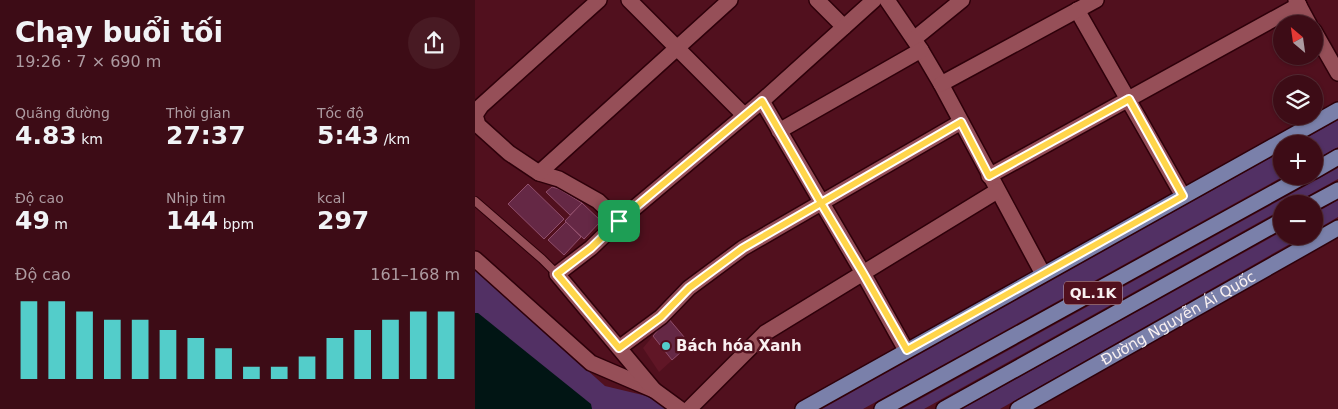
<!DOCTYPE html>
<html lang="vi">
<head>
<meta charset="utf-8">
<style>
  :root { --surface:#3d0c16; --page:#481a23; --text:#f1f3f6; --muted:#ad9ba1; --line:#562c35; --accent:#53cdca }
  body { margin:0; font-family:"DejaVu Sans",sans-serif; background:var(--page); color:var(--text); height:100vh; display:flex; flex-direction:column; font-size:19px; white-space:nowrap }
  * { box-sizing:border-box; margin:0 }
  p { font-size:16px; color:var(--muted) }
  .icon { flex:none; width:28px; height:28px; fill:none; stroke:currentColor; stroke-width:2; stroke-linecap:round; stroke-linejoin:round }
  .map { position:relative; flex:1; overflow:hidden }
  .drawer { display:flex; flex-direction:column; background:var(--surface); width:475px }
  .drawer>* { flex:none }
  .needle { width:32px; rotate:331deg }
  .buttons { position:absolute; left:798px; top:15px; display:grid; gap:10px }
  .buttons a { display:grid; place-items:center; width:50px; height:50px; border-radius:50%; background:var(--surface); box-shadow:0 1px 4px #0004,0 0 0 1px var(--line); font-size:25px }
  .pin { position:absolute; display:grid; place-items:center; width:42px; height:42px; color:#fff; margin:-21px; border-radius:10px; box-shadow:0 2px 8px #0006 }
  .round { display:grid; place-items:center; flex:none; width:52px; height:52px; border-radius:26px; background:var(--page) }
  .overview { display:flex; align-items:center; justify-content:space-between; height:85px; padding:0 15px }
  h1 { font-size:28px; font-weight:700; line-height:38px }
  .metrics { display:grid; grid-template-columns:repeat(3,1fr); gap:8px; height:85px; padding:5px 15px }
  .metrics div { display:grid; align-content:center }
  .metrics b { font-size:25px; font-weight:700 }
  .metrics small { font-size:14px; font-weight:400 }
  .metrics p { font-size:14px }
  .chart { height:140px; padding:10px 15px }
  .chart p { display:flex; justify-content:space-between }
  .chart svg { width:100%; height:90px; margin-top:5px; stroke:var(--accent); stroke-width:6 }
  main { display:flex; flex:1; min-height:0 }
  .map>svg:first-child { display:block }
  .built { fill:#601626 }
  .green { fill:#523064 }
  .water { fill:#011514 }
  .building { fill:#652845; stroke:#904e6b }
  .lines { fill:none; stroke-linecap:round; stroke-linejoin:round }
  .service-casing { stroke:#2e000a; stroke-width:10 }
  .minor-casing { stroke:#2e000a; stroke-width:18 }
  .tertiary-casing { stroke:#2e000a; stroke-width:18 }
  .primary-casing { stroke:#2e000a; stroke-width:18 }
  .service { stroke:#964f58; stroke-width:8 }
  .minor { stroke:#964f58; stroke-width:15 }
  .tertiary { stroke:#964f58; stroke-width:15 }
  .primary { stroke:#7a80aa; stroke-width:15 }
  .route-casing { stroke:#fff; stroke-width:10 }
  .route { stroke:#ffd54a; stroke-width:6 }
  .poi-dot { fill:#53cdca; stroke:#51101e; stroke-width:2 }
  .labels { text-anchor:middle; stroke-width:5; stroke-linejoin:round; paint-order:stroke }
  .shield { fill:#51101e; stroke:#c7adb2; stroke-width:1 }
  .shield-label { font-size:14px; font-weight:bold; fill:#f9f0f1 }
  .street-label { font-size:15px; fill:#f9f0f1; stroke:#51101e }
  .poi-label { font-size:15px; font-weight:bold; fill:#f9f0f1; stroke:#51101e; text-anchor:start }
</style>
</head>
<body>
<main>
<section class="drawer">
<div class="overview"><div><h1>Chạy buổi tối</h1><p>19:26 · 7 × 690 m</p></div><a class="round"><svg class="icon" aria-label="share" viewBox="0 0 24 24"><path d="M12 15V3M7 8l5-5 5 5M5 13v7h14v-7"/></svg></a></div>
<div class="metrics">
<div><p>Quãng đường</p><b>4.83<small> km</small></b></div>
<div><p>Thời gian</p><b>27:37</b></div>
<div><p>Tốc độ</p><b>5:43<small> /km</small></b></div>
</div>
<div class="metrics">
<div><p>Độ cao</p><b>49<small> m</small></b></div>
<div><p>Nhịp tim</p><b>144<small> bpm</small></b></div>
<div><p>kcal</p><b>297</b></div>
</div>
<div class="chart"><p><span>Độ cao</span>161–168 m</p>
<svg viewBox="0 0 160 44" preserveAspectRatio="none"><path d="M5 44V6M15 44V6M25 44V11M35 44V15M45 44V15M55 44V20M65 44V24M75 44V29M85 44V38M95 44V38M105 44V33M115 44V24M125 44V20M135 44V15M145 44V11M155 44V11"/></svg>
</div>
</section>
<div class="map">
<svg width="863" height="409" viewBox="0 0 863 409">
  <rect width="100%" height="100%" fill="#51101e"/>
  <!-- built -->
  <path class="built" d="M193,318l22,26 -31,28 -16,-24z"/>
  <!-- green -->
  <g class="green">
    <path d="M863,120v27l-24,13v-16h-18z"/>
    <path d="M806,152v24h3l-421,233h-41z"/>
    <path d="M863,168v11l-45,25h-12v6l-357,199h-22z"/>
    <path d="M863,200v17l-24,14v-17z"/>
    <path d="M806,232v4h23l-304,173h-38z"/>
    <path d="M0,270l130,116 46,11 17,12h-193z"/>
  </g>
  <!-- water -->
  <path class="water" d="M0,313h3l113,91 1,5h-117z"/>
  <!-- building -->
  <g class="building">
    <path d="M53,184l36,35 -20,20 -36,-35z"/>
    <path d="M77,187l7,2 23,14 -12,12 -24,-23z"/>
    <path d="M107,203l19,18 -17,18 -19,-18z"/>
    <path d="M91,222l15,15 -17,18 -16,-15z"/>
    <path d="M193,318l22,26 -18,16 -19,-24z"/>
  </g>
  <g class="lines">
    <!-- service casing -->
    <g class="service-casing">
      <path id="service" d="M0,201l67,58 15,15"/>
    </g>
    <!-- minor casing -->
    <g class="minor-casing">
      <g id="minor">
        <path d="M124,0l-118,106 -6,9 3,10 31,28 30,20 20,6 39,22 21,20"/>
        <path d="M154,0l115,115"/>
        <path d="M342,0l27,27"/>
        <path d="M412,0l34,50 20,34 102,190"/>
        <path d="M821,0l13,24"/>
        <path d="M602,10l106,186"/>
        <path d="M839,31l24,42"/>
        <path d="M439,39l48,-39"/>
        <path d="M466,84l155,-84"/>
        <path d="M287,101l101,172 43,77"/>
        <path d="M304,131l142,-81"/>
        <path d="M64,173l191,-173"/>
        <path d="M514,176l310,-171"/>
        <path d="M0,259l116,104 63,27"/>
        <path d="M144,348l42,-31 28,-29 54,-40 218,-126"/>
        <path d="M214,409l76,-76 232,-142"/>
      </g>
    </g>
    <!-- tertiary casing -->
    <g class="tertiary-casing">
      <path id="tertiary" d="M205,409l-26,-19 -97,-116 34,-26 28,-27 143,-120 112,-101"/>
    </g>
    <!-- primary casing -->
    <g class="primary-casing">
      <g id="primary">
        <path d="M839,171l24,-14"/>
        <path d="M837,204l26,-14"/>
        <path d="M328,409l535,-299"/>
        <path d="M407,409l422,-233"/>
        <path d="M469,409l337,-188"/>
        <path id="s1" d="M543,409l320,-181"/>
      </g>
    </g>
    <!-- service -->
    <use href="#service" class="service"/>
    <!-- minor -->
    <use href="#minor" class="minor"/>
    <!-- tertiary -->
    <use href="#tertiary" class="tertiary"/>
    <!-- primary -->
    <use href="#primary" class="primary"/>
  </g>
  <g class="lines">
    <!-- route casing -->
    <g class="route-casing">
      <path id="route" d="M144,221l-28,27 -34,26 62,74 42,-31 28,-29 54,-40 78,-45 42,70 44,77 276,-154 -54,-97 -140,77 -28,-54 -140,81 -59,-102 -143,120"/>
    </g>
    <!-- route -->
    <use href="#route" class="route"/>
  </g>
  <!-- markers -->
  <circle class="poi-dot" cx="191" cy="346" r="5"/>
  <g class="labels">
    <!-- shield labels -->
    <rect class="shield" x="589" y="281.5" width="58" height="23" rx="4"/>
    <g class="shield-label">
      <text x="618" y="298">QL.1K</text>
    </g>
    <!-- street labels -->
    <g class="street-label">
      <text dy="5" stroke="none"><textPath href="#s1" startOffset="184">Đường Nguyễn Ái Quốc</textPath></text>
    </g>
    <!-- poi labels -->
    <g class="poi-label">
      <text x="201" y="351">Bách hóa Xanh</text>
    </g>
  </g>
</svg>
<div class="buttons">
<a><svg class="needle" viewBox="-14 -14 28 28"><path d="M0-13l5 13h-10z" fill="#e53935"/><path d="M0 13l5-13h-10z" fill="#ad9ba1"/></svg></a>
<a><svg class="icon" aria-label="layers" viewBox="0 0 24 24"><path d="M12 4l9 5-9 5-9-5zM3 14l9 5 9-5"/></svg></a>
<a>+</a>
<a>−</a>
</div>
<div class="pin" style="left:144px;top:221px;background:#1e9e55"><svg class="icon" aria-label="arrive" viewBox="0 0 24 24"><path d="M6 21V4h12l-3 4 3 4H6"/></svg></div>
</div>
</main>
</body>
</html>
